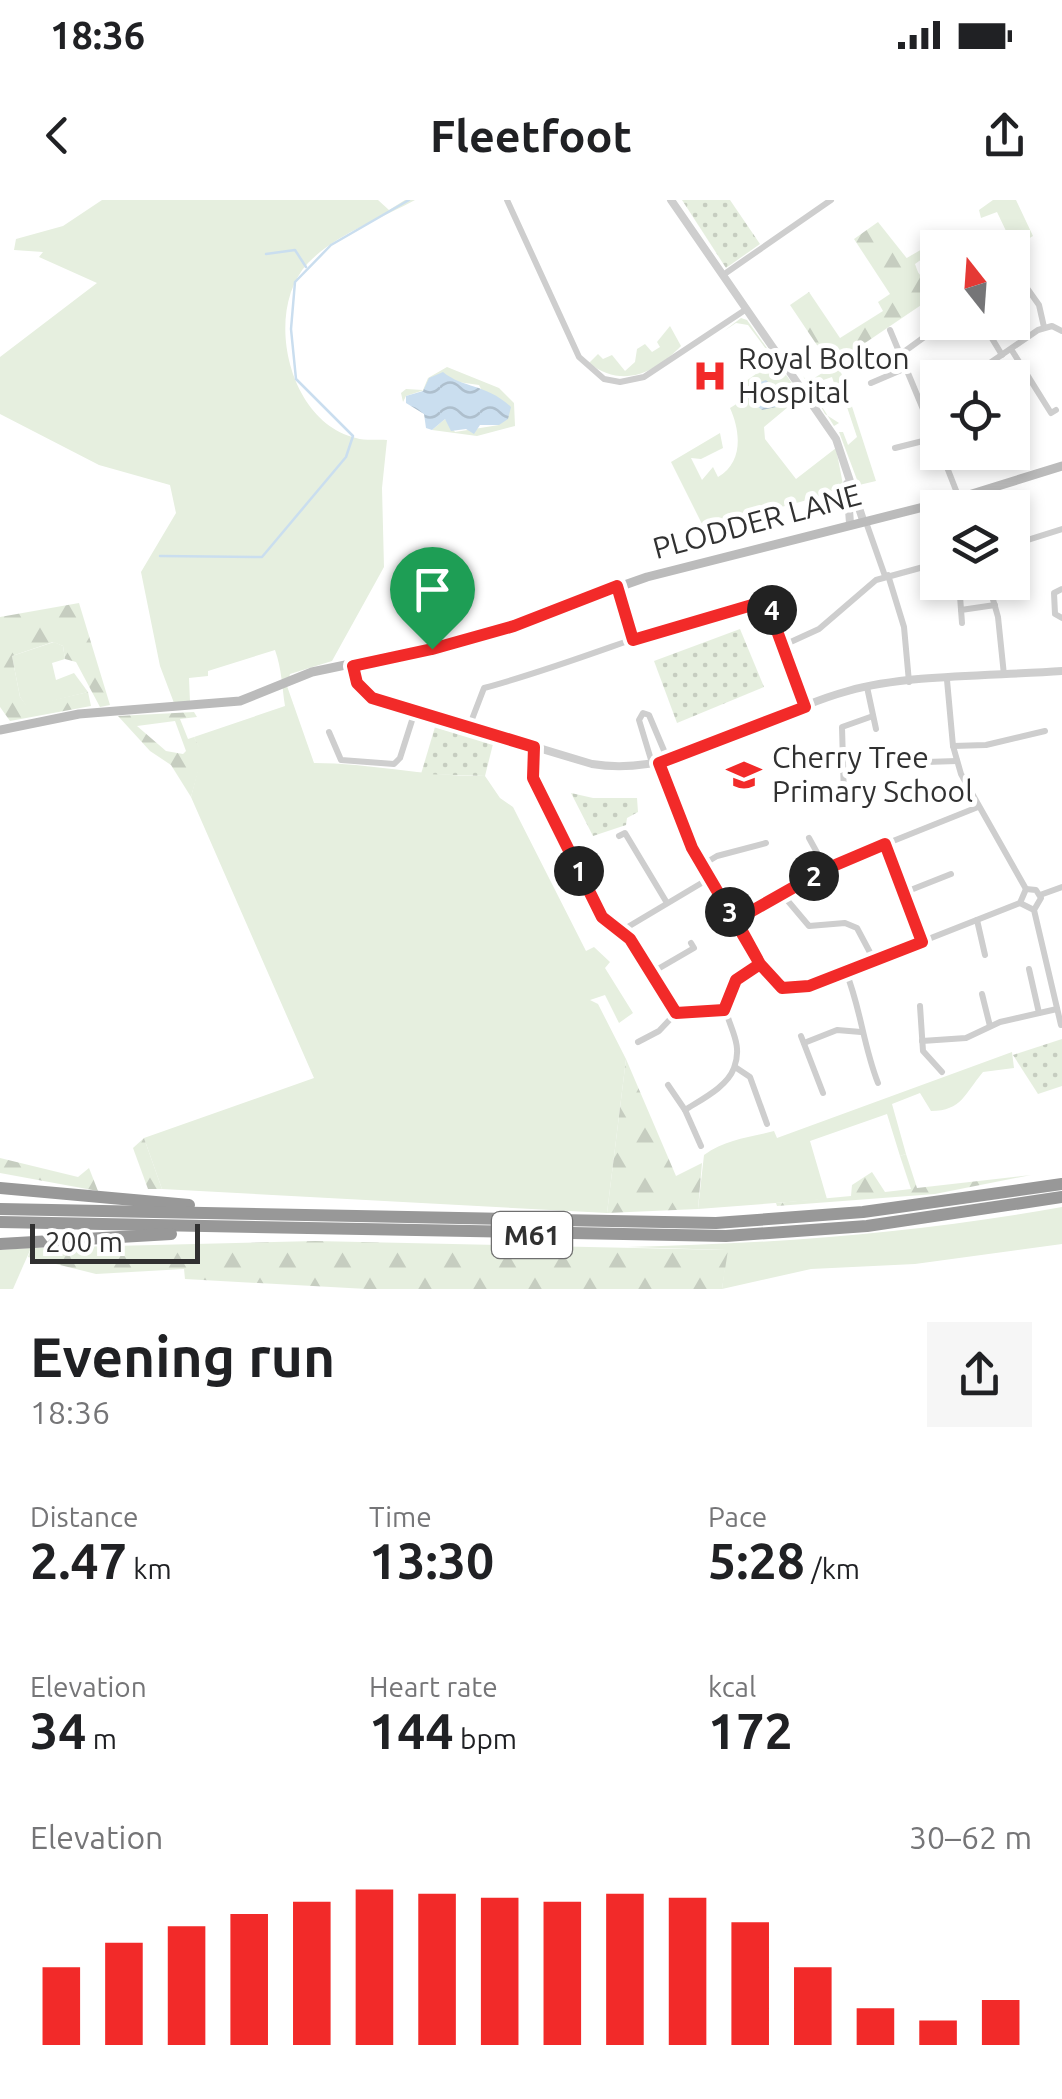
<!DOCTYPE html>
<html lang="en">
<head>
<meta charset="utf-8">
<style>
  :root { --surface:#fff; --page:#f6f6f6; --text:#202124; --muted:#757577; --accent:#f22a29 }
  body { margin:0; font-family:Ubuntu,sans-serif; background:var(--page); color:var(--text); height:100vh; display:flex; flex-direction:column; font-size:38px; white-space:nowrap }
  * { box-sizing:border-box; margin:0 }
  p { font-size:32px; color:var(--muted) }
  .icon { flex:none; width:55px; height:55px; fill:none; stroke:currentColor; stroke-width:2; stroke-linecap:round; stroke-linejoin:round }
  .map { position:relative; height:1089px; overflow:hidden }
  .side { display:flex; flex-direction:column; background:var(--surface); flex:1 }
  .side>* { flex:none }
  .needle { width:65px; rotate:343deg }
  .controls { position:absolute; left:920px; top:30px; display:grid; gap:20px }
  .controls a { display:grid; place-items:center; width:110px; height:110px; border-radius:0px; background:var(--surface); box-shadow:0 5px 15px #0003; font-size:50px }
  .scale { position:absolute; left:30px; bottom:25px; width:170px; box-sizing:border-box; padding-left:10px; border:5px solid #313131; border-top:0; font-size:28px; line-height:35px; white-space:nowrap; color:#313131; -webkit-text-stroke:8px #fff; paint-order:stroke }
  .pin { position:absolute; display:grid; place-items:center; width:85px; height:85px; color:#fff; margin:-102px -42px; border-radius:50% 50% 50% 0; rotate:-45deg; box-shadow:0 0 10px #0007 }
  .pin .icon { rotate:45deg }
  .km { position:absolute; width:50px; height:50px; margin:-25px; border-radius:50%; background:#222; color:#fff; font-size:28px; line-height:50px; text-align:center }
  .round { display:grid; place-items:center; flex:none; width:105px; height:105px; border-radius:0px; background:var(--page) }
  .head { display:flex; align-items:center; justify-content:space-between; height:170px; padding:0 30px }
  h1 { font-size:55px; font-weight:700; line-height:75px }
  .metrics { display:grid; grid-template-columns:repeat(3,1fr); gap:15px; height:170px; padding:10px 30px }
  .metrics div { display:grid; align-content:center }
  .metrics b { font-size:50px; font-weight:700 }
  .metrics small { font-size:28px; font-weight:400 }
  .metrics p { font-size:28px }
  .chart { height:280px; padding:20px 30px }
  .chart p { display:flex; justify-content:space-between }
  .chart svg { width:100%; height:180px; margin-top:10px; stroke:var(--accent); stroke-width:6 }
  .status { display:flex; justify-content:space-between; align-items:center; height:70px; padding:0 50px; background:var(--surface); direction:ltr }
  .status svg { height:28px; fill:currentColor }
  header { display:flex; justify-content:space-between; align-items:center; height:130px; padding:0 30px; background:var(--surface); font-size:45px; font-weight:700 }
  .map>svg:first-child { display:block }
  .grass { fill:#e6efdf }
  .forest { fill:url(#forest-firs); fill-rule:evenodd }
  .park { fill:url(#park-dots) }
  .water { fill:url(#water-waves) }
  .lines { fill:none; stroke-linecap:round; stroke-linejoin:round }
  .stream { stroke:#cadeef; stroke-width:2.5 }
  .minor { stroke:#cecece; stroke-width:6 }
  .tertiary { stroke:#cecece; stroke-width:8 }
  .secondary { stroke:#bbb; stroke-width:9 }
  .motorway { stroke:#989898; stroke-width:12 }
  .route-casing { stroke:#fff; stroke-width:20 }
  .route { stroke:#f22a29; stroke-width:12 }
  .labels { text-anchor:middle; stroke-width:10; stroke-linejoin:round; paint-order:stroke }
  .shield { fill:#fff; stroke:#6f6f6f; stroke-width:2.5 }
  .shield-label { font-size:28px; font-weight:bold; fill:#313131 }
  .poi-label { font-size:30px; fill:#313131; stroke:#fff; text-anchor:start }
  .street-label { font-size:30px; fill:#313131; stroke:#fff }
</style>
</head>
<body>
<div class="status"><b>18:36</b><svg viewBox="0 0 49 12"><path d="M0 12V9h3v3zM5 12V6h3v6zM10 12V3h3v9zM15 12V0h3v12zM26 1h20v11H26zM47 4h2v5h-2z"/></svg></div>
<header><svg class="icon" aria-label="back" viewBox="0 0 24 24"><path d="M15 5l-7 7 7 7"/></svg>Fleetfoot<svg class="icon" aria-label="share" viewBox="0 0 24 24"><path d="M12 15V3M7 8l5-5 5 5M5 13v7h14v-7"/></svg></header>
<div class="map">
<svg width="1062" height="1089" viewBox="0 0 1062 1089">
  <defs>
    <pattern id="forest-firs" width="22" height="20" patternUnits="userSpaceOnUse" patternTransform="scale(2.5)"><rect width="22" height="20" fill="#e6efdf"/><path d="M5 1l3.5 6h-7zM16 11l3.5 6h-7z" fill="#c6cdc0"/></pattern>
    <pattern id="park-dots" width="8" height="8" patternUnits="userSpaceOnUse" patternTransform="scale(2.5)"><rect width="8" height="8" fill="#e6efdf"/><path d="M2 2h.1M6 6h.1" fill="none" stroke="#c6cdc0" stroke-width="1.8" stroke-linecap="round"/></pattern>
    <pattern id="water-waves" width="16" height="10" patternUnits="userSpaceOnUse" patternTransform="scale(2.5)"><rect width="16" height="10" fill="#cadeef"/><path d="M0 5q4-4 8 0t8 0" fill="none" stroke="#aebfcd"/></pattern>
  </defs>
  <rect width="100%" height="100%" fill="#fff"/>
  <!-- grass -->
  <g class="grass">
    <path d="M102,0h276l11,10 16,-10h10c-35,19 -79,34 -107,63 -45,48 -20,159 48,175 9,3 22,1 31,2l-5,48 2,79 -52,94 -42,13 -3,12 27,77c58,0 113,14 171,13l15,22 13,9 73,144 8,-4 16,15 -5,6 28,45 -14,10 -14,-28 -15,5 8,4 28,55 -19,154 -445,-24 -18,-51 170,-60 -123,-281 11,-43 -8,-17 91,-31c-3,-19 -3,-36 -10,-56l-67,21v5l-19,2 1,24 -16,1 -14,-37 -19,-94 35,-59 -6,-28 -71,-20 -99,-51v-57l97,-74 -58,-26 4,-5 -29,-2 2,-11 47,-13z"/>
    <path d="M993,0h23l17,36 -20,12 -26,-1 20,-14 -10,-21 -16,6 -2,-8z"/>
    <path d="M950,33l3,14 -15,1 -1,13 -5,4 -6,-9 -11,8 5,14 -15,-19z"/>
    <path d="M741,118l6,2 59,83 -6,-6 -36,30 1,12 31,40 40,-31 8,42 -140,38 -33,-66 49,-29 3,15 -22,11 -10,-1 11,22 11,-13 5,10c25,-14 23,-45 12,-69l16,-10 -7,-12 31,-22 2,-7 -24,-32 -12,-2 -12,8z"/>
    <path d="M670,126l11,20c-26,27 -59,43 -92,17l9,-9 5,5 9,-4 13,16 10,-9 2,-13 8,-5 7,8 8,-5 -3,-5z"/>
    <path d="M838,163l38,118 -17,4 -20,-53h4l5,13 9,-8 -13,-39h-5l-7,-21 -23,8 16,29 14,9 -5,3 -31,-50 5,6z"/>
    <path d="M447,167l52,21 15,15 1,23 -38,10 -45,-6 13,-11 10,13 44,-7 -20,-40 -28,-4 -45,15 -3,6 -2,-9 5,-4 17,1 5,-12z"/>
    <path d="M54,442l9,4 2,13 -13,4 4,17 18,-7 14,19 -61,15 -7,-10 -8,-41z"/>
    <path d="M1012,852l2,16 -31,4c-18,21 -21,39 -52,39l-11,-18 -28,11 14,50 -6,2 -13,-42 -77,27 17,58 -129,10 6,-54c22,-16 44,-17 70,-24l3,7z"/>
    <path d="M1062,1007v37l-147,20 -104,5 -89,20 5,-39 -100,-3c146,-3 291,-14 435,-40z"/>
    <path d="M31,1048l-18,41h-13v-39z"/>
  </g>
  <!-- forest -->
  <g class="forest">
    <path d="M878,22l58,73 -105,71 -41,-61 19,-13 31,46 43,-27 -5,-9 12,-8 -36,-55z"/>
    <path d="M79,403l31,102 -10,2 -24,-45 -11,-3 -2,-13 -10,-4 -41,14 8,41 7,9 61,-14 3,14 -81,15 -10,-14v-90z"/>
    <path d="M194,512l3,5 -17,2 8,20 6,-2 9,17 -12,43 -20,-32 -21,-14 -32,-35zM175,521l11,30 -3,3 -17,-3 -29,-25z"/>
    <path d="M626,859l50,117 26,-13 -4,46 -91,4z"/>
    <path d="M144,938l18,51h-14l-15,-41z"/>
    <path d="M906,954l11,34 114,-13 -96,19 -158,12 -1,-3 75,-7 1,-11 20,-13 13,20 26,-3 -11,-33z"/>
    <path d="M0,958l78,19 11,-9 9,23 -98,-18z"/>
    <path d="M315,1041l413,9 -6,39h-355l-182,-10 -1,-10 -88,5 -68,-17 3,-9z"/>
  </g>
  <!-- park -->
  <g class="park">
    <path d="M682,0h48l30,44 -34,24z"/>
    <path d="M740,429l24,58 -87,36 -23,-62z"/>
    <path d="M435,527l58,17 -8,32 -64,-2z"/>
    <path d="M571,593l22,5h44l1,14 -11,6 -1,7 -33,11z"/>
    <path d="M1062,839v47l-24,8 -25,-39z"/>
  </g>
  <!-- water -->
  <g class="water">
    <path d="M443,172c21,17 42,11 68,35l-3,12 -9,6h-19l-6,9 -8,-5 -15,2 -6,-12 -13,11 -6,-2 -2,-14 -18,-11v-7l17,-5 6,-13z"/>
    <path d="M766,180l11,11h8l-9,16 -14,3 -11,-9 7,-18z"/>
  </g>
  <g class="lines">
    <!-- stream -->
    <g class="stream">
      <path d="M266,54l29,-4 11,17"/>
      <path d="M160,356l102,1 84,-100 7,-21 -57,-57 -5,-50 4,-47 36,-37 78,-45"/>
    </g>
    <!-- minor -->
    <g class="minor">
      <path d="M507,0l72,157 25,22 16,3 24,-5 101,-67"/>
      <path d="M1012,67l27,38 5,22"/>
      <path d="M723,75l108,-75"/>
      <path d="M982,122l20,33"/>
      <path d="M890,130l48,115"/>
      <path d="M1011,149l40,64 5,-3"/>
      <path d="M901,154l37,-27"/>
      <path d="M968,178l70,-48 14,-4 10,5"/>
      <path d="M871,183l35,-15"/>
      <path d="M922,206l16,-10"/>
      <path d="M895,248l40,-10"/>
      <path d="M941,252l18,46"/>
      <path d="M867,325l18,51"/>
      <path d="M1012,345l50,-16"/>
      <path d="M888,375l16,52 5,55"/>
      <path d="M988,382l10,35 6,58"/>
      <path d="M617,387l16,53"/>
      <path d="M1062,389l-8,4 1,21 7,4"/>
      <path d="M960,396l2,27"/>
      <path d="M961,410l34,-5"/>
      <path d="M784,445l35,-16 57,-49 62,-17"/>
      <path d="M947,480l6,66 8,28 65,115"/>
      <path d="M867,487l9,42"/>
      <path d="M469,527l15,-39c94,-25 183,-66 277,-88l10,7 34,100"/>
      <path d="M329,532l12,28 53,4 6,-6 15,-47"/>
      <path d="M953,546l33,-1 59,-14"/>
      <path d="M534,547l-1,31 69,139 28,22 46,74 48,-3"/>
      <path d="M652,563l-13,-43 4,-7 6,2 19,45"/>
      <path d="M659,563l33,85 68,116 22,24 27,-2 211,-83"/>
      <path d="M895,563l62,-2"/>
      <path d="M844,598l-2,-71 31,-11"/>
      <path d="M619,636l6,-3 42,70"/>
      <path d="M809,638l17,31"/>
      <path d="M885,644l37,98"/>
      <path d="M702,665l15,-9 49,-13"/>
      <path d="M903,693l48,-19"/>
      <path d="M782,694l27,32 36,-3 12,5 17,32"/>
      <path d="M1040,695l22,-8"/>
      <path d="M1034,710l-14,-7 6,-14 10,1 5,8 -7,12 27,115"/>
      <path d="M735,720l108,-59 135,-54"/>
      <path d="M977,720l8,35"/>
      <path d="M621,731l89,-53"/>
      <path d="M1029,769l10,44"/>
      <path d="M846,772c15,37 17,73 32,111"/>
      <path d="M651,773l43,-25 -3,-5"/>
      <path d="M982,794l8,32"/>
      <path d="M920,806l3,45 19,21"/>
      <path d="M801,836l22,57"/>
      <path d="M922,841l44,-3 34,-16 57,-13"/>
      <path d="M638,842l21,-11 17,-18"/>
      <path d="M804,843l33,-13 24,2"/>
      <path d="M735,867l15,10 17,47"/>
      <path d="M668,885l17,25 16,36"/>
      <path d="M685,910c17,-11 42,-23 49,-42 17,-43 -44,-64 26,-104"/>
    </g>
    <!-- tertiary -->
    <g class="tertiary">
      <path d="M671,0l165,239 27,81"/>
      <path d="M847,284l3,39"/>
      <path d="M353,466l4,17 15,15 220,66c91,15 171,-50 256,-73 60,-17 149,-15 214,-20"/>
    </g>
    <!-- secondary -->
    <path class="secondary" d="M0,530l79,-16 161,-13 72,-29 162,-34 173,-61 312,-79 103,-32"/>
    <!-- motorway -->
    <g class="motorway">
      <path d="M0,988l189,17"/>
      <path d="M0,1009l716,14 147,-11 199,-28"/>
      <path d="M0,1022l726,14 141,-10 195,-29"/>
      <path d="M0,1044l171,-10"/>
    </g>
  </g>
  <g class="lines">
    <!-- route casing -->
    <g class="route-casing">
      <path id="route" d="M432,449l-79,17 4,17 15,15 162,49 -1,31 69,139 28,22 46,74 48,-3 12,-30 24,-16 -24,-44 90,-51 59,-25 37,98 -113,44 -27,2 -22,-24 -68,-116 -33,-85 146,-56 -39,-106 -133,39 -16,-54 -103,40 -82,23"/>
    </g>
    <!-- route -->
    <use href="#route" class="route"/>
  </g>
  <!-- icons -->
  <defs>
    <g id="hospital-bare" transform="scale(2.7)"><path d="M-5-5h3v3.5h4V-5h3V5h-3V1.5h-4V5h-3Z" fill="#f22a29" stroke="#fff" stroke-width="2.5" paint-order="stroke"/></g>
    <g id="school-bare" transform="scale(2.7)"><path d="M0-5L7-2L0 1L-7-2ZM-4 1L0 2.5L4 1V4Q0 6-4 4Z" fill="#f22a29" stroke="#fff" stroke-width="2.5" paint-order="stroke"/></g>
  </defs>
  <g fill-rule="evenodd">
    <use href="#hospital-bare" x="710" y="176"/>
    <use href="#school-bare" x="744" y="575"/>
  </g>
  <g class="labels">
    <!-- shield labels -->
    <rect class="shield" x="492" y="1012" width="80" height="46" rx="8"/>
    <g class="shield-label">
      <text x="532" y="1045">M61</text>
    </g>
    <!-- poi labels -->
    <g class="poi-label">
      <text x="738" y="169">Royal Bolton<tspan x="738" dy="34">Hospital</tspan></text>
      <text x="772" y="568">Cherry Tree<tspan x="772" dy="34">Primary School</tspan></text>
    </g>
    <!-- street labels -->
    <g class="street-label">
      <text transform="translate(757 322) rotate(-15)" y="10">PLODDER LANE</text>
    </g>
  </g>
</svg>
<div class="controls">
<a><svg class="needle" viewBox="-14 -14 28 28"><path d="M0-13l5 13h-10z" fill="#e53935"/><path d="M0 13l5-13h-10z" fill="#757577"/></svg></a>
<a><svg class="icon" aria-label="locate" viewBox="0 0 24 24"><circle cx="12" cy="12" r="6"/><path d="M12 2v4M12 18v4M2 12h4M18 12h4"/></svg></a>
<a><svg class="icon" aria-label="layers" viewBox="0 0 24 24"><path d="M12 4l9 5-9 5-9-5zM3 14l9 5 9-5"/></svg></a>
</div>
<div class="scale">200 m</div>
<div class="pin" style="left:432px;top:449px;background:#1e9e55"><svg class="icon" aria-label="arrive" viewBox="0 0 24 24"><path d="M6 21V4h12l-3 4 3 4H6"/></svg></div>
<b class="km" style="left:579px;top:671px">1</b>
<b class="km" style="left:814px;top:676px">2</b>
<b class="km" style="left:730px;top:712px">3</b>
<b class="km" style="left:772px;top:410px">4</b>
</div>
<section class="side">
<div class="head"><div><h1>Evening run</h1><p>18:36</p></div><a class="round"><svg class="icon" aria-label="share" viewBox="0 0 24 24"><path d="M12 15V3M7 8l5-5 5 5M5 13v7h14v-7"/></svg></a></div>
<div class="metrics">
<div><p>Distance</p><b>2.47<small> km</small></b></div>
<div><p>Time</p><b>13:30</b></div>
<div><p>Pace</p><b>5:28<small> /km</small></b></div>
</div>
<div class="metrics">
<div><p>Elevation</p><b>34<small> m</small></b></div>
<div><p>Heart rate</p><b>144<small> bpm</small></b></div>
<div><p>kcal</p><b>172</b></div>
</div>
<div class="chart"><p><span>Elevation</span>30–62 m</p>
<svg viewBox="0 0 160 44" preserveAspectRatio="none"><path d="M5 44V25M15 44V19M25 44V15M35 44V12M45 44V9M55 44V6M65 44V7M75 44V8M85 44V9M95 44V7M105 44V8M115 44V14M125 44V25M135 44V35M145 44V38M155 44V33"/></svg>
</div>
</section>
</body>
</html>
